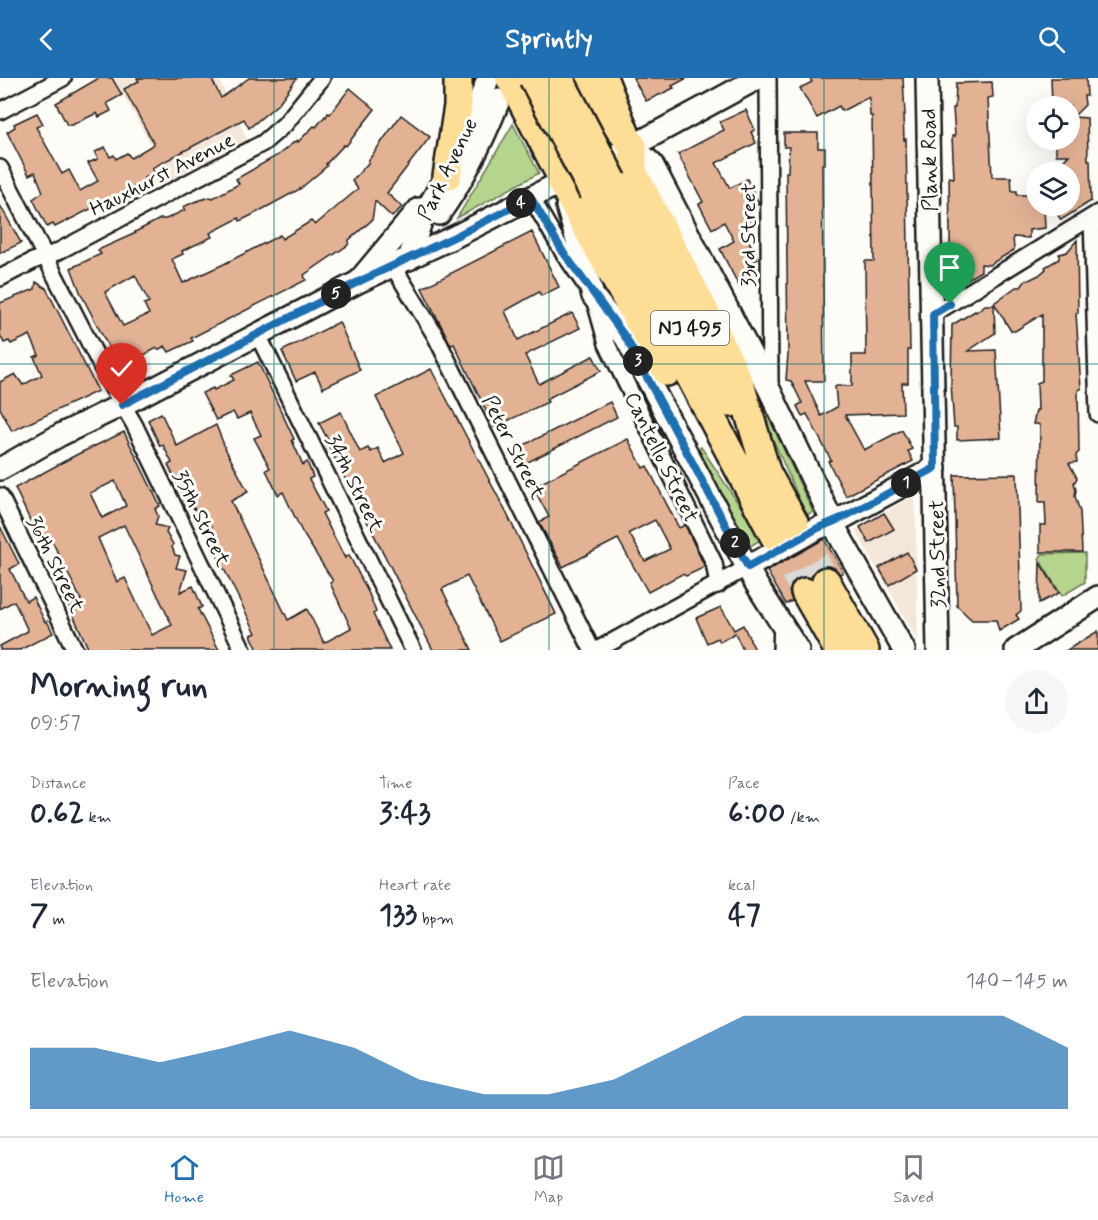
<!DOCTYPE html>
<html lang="en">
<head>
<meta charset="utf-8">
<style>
  :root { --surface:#fff; --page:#f6f6f7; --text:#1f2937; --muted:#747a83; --line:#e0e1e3; --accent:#1f6fb2 }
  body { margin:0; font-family:Mynerve,sans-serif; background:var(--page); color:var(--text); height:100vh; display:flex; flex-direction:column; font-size:22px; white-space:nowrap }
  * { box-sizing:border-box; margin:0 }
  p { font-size:20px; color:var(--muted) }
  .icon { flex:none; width:33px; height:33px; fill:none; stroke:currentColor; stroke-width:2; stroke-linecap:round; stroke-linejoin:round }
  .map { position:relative; height:572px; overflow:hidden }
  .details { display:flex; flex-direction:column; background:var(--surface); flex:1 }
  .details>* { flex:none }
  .fabs { position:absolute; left:1026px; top:18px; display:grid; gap:12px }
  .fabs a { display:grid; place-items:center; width:54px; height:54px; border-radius:50%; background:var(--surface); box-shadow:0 6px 24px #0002; font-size:30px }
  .pin { position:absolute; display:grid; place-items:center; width:51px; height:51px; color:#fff; margin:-62px -26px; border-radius:50% 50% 50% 0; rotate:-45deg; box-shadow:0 0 6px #0007 }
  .pin .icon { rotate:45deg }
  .km { position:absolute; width:30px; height:30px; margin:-15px; border-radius:50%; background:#222; color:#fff; font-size:16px; line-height:30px; text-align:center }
  .round { display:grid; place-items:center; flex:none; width:63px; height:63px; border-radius:32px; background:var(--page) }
  .head { display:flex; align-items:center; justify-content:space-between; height:102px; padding:0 30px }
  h1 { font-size:33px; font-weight:800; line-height:45px }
  .figures { display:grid; grid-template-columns:repeat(3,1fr); gap:9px; height:102px; padding:6px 30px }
  .figures div { display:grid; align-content:center }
  .figures b { font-size:30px; font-weight:800 }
  .figures small { font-size:16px; font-weight:400 }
  .figures p { font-size:16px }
  .chart { height:168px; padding:12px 30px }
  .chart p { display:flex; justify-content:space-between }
  .chart svg { width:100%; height:108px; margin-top:6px; fill:var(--accent); opacity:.7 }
  header { display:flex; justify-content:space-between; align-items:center; height:78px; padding:0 30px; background:var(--accent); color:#fff; font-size:27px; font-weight:800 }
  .tab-bar { display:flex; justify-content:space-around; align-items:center; height:84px; border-top:2px solid var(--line); background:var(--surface); font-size:16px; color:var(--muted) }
  .tab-bar a { display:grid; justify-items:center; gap:3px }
  .tab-bar .current { color:var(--accent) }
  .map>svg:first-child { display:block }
  .built { fill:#f5e6da }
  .green { fill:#b5d48d; stroke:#687854; stroke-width:1.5 }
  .building { fill:#e3b295; stroke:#1c1c1c; stroke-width:1.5; fill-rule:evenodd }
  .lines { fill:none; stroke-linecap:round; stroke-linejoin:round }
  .highway-tunnel { stroke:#dbdad6; stroke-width:27; stroke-dasharray:27 14; stroke-linecap:butt }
  .street-casing { stroke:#1c1c1c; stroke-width:20 }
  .secondary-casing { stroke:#1c1c1c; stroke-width:26 }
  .primary-casing { stroke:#1c1c1c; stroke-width:27 }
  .highway-casing { stroke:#1c1c1c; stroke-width:32 }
  .street { stroke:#fdfcf7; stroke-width:15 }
  .secondary { stroke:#fdfcf7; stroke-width:21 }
  .primary { stroke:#fedd96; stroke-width:22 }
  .highway { stroke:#fedd96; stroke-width:27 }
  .highway-bridge-casing { stroke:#1c1c1c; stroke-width:32; stroke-linecap:butt }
  .highway-bridge { stroke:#fedd96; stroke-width:27 }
  .route-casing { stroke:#fff; stroke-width:12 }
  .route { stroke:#1f6fb2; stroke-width:8 }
  .grid { fill:none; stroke:#0f766e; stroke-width:1.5; stroke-opacity:0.55 }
  .labels { text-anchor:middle; stroke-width:6; stroke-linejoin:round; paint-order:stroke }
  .shield { fill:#fdfcf7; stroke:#605f5e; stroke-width:1.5 }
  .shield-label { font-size:20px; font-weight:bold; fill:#1c1c1c }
  .street-label { font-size:21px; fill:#1c1c1c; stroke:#fdfcf7 }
</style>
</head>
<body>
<header><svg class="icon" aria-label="back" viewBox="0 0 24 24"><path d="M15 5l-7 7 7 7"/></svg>Sprintly<svg class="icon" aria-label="search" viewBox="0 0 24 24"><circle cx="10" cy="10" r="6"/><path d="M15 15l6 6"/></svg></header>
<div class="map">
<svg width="1098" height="572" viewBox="0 0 1098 572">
  <rect width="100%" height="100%" fill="#fdfcf7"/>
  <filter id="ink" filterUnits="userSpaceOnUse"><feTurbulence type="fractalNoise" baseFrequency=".0167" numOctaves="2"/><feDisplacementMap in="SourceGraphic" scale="12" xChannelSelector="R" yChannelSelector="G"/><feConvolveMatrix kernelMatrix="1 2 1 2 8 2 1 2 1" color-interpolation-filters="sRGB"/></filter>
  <g filter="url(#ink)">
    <!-- built -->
    <g class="built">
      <path d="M114,0h104l31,65 -77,41z"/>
      <path d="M915,417l3,146 -63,-111z"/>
    </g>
    <!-- green -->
    <g class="green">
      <path d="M513,46l26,49 -82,45z"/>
      <path d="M766,334l47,100 -7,3 -44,-101z"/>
      <path d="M701,369l61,92 -15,9 -50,-97z"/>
      <path d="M1085,475v29l-23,14 -23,-37 3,-5z"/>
    </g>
    <!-- building -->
    <g class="building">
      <path d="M99,0h13l10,17 -15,8 4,8 -12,6 -2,-4 -25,12h-5l-11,-22z"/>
      <path d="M137,0h74l10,20 28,-20h48l-19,26 -29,24 -5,-9 -92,49 2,4 -10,6 2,3 -91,46 -2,-3 -6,3 -14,-28 10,-7 -8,-20 -6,3 -22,-43 8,-5 -1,-3 23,-11 6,11 -7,3 26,47 7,-4 11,21 18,-10 -10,-18 10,-4 -3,-7 10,-5 5,10 4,-2 2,4 11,-6 4,5 23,-14 -30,-55 15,-8z"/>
      <path d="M633,0h54l-15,8 2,2 -28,13z"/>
      <path d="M810,0h93l2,37h-2l1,25 2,-1 4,211h-2v33h-6l1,30 -58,2 19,35 38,-20 10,19 -4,2 5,10 -67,35 -18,-35 3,-1 -24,-46 -5,2 -5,-10 5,-3 -11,-22 -5,-1 2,-26 -2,-182h2l1,-25h-5v-14h34v15h7v16h-3l2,217h-19l16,35 16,-9 -2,-21h17v-31h14l-1,-94h9l-2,-145h-2l-1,-19 -27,14 -3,-5 -22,12 -17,-30 12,-6z"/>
      <path d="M1051,0h35l1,18h-3l1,9 -12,12 14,1 1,42h2l1,41 -30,19 -9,-14h18v-34h-18l17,-17h-13v-15h14v-34h-18z"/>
      <path d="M992,4l1,15 -5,1 4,79h19l1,14h5v4h19v11h8l1,22 -16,2v8l-16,-1 1,13 -25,15 -8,-1v7l-30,18 -2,-112 5,1 -2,-42h3l-2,-28h2l1,-25z"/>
      <path d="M350,10l25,21 -29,37 -2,-1 -18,19 1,2 -27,23 -48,26 -12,6 -1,-3 -29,15 2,4 -30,14 1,3 -11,5 11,24 41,-19 56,-29 2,4 29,-18 4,4 43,-36 -6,-8 17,-19 -1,-1 33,-46 29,22 -43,56 15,14 -10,10 -17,-16 -3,19 -23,20 -1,5 -44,30 2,5 -115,58 2,3 -24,11 -4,-6 -7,4 -1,-2 -19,10 4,9 -18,10 -43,-83 -10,-26 30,-14 -3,-4 38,-17 -1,-1 25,-13h6l19,-9 -2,-3 11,-5 16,-5 3,1 26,-14 -3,-5 42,-24 19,-15 1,2 16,-16 2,1 9,-11 1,1 2,-4 2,1zM135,197l14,27 -5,2 5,10 -26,12 -18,-34z"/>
      <path d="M746,32l9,20 -4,2 5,11 -40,20 14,25 17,-9 12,24 -14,9 8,14 -9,5 14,28 -4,2 6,13 -21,12 -19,-37 14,-8 -10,-19 -12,7 -13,-25 4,-2 -25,-48 46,-24 -4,-8z"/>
      <path d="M0,127l21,38 -21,10z"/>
      <path d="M532,154l27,55 -18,9 -2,-4 -34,19 13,29 54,-27 8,15 -55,27 14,29 54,-28 8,15 -55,28 2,3 -54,25 -40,-83 -3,1 -29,-57z"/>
      <path d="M1077,162l1,73h-2l5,76 -3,1 1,62 -3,3 1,7 -8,1 8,15 -3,5 2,7 -1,6 5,16 2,40h-42v-27h6l-1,-23h-6l1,-76 -2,-2h-5l3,-14h2l-1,-27 5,-2v-67l-27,17h-4l-17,-28 22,-16h5l5,-7h3l10,-5 7,-6 -1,-2 14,-8v-5l8,-2z"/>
      <path d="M36,204l10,6 52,103 -86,40 -12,-23v-26l15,-8 8,11 19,-10 -8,-18 5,-2 -9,-20 -19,9 -2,-3 -5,2 -4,-8v-32l35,-14z"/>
      <path d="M985,227h9l1,28 -27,18 28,-1 5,88 -44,2v-13h-3l-3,-43 1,-59 23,-14 1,1z"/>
      <path d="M339,244l21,48 -37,18 -8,-16 -19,9 -14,-30z"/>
      <path d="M258,284l36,77 -2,1 11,25 4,-3 6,15 -4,2 17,32 -4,2 23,45 4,-3 20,39 7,18 -3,2 17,36h-132l-7,-15 5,-2 -41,-82 -1,-3 3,-2 -8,-12 3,-8 -11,-4 2,-5 -16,-15 -19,-37 4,-2 -9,-18 -3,1 -12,-26 13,-7 16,33 39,-21 10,25 22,42 -17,9 57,119 19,-11 17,34 27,-15 -21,-45 3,-2 -31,-49 -19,-40 -5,3 -12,-25 4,-2 -16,-30 7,-3 -11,-22 -13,6 -4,-7 -17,8 -14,-27 11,-5 1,2 20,-10 -3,-5z"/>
      <path d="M431,291l75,143 50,102 -56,27 -33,-65 -25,13 30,61h-39l-105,-205 1,-3 -10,-19 22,-11 19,40 8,-4 3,4 7,-4 7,15 19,-10 -28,-56z"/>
      <path d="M610,324l7,15 -95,48 -8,-15z"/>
      <path d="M124,354l36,74 -5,3 3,7 -3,9 13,3 -2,5 7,11 -1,3 3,8 5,1 -4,12 11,2 -7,22 13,-6 9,21 -4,2 21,41h-130l-20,-44 12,-6 -29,-59 -10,5 -27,-58 61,-33zM115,403l11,25 -24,12 -12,-25zM124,447l48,100 -20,10 -27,-57 -8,4 -19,-44z"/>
      <path d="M628,361l15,29 4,-2 32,62 6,-3 19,40 -1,3 -17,8 -4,-2 -34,18 -30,-53 -55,28 -24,-45 10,-5 -16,-30zM655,442l15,29 -25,12 -16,-28z"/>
      <path d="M1017,396l4,137 -5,4 3,4 -20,12 -3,-11h-24l-15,-14 -3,-131z"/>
      <path d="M884,435l10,16 -25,14 -9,-16z"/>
      <path d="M0,448l19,38 -9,5 16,32 7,-4 12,25 2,-1 6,12 -33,17h-20v-4l28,-15 -14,-30 -14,8z"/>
      <path d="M824,461l19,33 -3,2 -7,-7 -7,-2 -8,3 -7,10 -6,-2 -7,2 -6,6 -3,7 3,10 -6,3 -19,-33z"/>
      <path d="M907,474l9,17 -27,16 -10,-17z"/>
      <path d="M1040,485l19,30 -20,10z"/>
      <path d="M721,529l13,23 9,-5 12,25h-12l-8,-17 -15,9 -2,-4 -11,5 -11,-25z"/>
      <path d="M1098,553v19h-31l18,-11z"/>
    </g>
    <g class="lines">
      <!-- highway-tunnel -->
      <g class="highway-tunnel">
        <path d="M795,446l31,57"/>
        <path d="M774,458l31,56"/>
      </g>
      <!-- street casing -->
      <g class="street-casing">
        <g id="street">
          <path d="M768,0l2,307"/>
          <path d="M0,33l63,-33"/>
          <path d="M0,90l112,219 22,37 109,226"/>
          <path d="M531,119l32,55 22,32"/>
          <path d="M1092,139l6,197"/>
          <path d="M393,188l42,69 157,315"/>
          <path d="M0,200l33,-17 24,-9 206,-109 22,-19 37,-46"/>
          <path d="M596,227l11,39 107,219 4,22"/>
          <path d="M933,236l165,-101"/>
          <path d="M258,257l155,315"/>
          <path d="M0,418l75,154"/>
          <path d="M597,572l151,-83"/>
          <path d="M781,572l1,-27"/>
        </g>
      </g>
      <!-- secondary casing -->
      <g class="secondary-casing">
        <g id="secondary">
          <path d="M927,0l11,572"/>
          <path d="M633,68l19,18 118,227 69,144 65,115"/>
          <path d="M616,77l142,-77"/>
          <path d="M567,128l26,90 33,42 129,244 43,68"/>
          <path d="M439,136c26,-36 44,-73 60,-114"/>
          <path d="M409,181l13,-41 38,-67 28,-72"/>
          <path d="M362,199l57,-68"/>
          <path d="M0,391l60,-34 74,-36 224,-117 98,-46 117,-60"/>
          <path d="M748,489l70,-39 15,-5 102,-55"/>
          <path d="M1016,572l82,-53"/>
        </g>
      </g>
      <!-- primary casing -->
      <g class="primary-casing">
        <g id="primary">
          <path d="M507,0l54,104"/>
          <path d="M606,0l22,55"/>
        </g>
      </g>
      <!-- highway casing -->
      <g class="highway-casing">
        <g id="highway">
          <path d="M582,0l10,17 41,51v26l80,155 28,60 26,87"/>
          <path d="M447,98l11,-70v-28"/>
          <path d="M613,103l117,222"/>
          <path d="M561,104l106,190"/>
          <path d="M593,114l181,344"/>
          <path d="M759,381l36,65"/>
          <path d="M826,503l39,69"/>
          <path d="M805,514l33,58"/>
        </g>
      </g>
      <!-- street -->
      <use href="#street" class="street"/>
      <!-- secondary -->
      <use href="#secondary" class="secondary"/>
      <!-- primary -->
      <use href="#primary" class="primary"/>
      <!-- highway -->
      <use href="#highway" class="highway"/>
      <!-- highway-bridge casing -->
      <g class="highway-bridge-casing">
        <g id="highway-bridge">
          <path d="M533,0l60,114"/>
          <path d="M559,0l54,103"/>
        </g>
      </g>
      <!-- highway-bridge -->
      <use href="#highway-bridge" class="highway-bridge"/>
    </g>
  </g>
  <g class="lines" filter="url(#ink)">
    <!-- route casing -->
    <g class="route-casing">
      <path id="route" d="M122,327l236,-123 98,-46 75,-38 32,54 63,86 122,229 70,-39 26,-11 91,-49 -2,-154 17,-10"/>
    </g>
    <!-- route -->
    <use href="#route" class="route"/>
  </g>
  <!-- grid -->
  <path class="grid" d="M274,0v572M549,0v572M824,0v572M0,286h1098"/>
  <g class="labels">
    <!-- shield labels -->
    <rect class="shield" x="651" y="233" width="78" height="34" rx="4.5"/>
    <g class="shield-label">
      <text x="690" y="257">NJ 495</text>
    </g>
    <!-- street labels -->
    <g class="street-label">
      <text transform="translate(929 82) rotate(-91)" y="7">Plank Road</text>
      <text transform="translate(447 91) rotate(-64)" y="7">Park Avenue</text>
      <text transform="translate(162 96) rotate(-27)" y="7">Hauxhurst Avenue</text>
      <text transform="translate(748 157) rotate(-90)" y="7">33rd Street</text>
      <text transform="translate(514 369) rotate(63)" y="7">Peter Street</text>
      <text transform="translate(662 379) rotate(64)" y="7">Cantello Street</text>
      <text transform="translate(355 405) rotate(64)" y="7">34th Street</text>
      <text transform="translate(202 440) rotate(64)" y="7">35th Street</text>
      <text transform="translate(937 476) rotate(-91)" y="7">32nd Street</text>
      <text transform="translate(56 486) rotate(64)" y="7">36th Street</text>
    </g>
  </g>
</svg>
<div class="fabs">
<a><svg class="icon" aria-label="locate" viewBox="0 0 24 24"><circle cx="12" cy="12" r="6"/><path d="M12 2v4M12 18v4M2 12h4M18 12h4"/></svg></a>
<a><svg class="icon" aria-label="layers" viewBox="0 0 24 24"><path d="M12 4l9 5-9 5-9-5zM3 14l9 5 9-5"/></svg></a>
</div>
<div class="pin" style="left:950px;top:226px;background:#1e9e55"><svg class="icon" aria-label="arrive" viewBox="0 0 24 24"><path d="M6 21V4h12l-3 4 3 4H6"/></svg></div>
<div class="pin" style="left:122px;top:327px;background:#d93025"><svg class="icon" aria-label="check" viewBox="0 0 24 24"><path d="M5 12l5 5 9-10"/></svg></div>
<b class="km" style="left:906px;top:405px">1</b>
<b class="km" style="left:735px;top:465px">2</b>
<b class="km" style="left:638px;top:283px">3</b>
<b class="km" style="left:521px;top:125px">4</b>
<b class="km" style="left:336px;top:216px">5</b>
</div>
<section class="details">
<div class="head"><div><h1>Morning run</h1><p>09:57</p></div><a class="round"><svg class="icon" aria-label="share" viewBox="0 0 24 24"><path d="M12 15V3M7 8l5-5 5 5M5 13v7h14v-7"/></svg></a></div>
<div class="figures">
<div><p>Distance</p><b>0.62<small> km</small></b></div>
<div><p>Time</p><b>3:43</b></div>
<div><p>Pace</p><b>6:00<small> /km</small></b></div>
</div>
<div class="figures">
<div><p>Elevation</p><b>7<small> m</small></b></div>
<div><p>Heart rate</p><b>133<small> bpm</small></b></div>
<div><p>kcal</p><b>47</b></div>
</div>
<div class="chart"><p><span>Elevation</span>140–145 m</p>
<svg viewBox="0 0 160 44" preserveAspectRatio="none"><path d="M0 44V19L10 19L20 25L30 19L40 12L50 19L60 32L70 38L80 38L90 32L100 19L110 6L120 6L130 6L140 6L150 6L160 19V44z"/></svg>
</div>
</section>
<nav class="tab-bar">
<a class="current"><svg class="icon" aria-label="home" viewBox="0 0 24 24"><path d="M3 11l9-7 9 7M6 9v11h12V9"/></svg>Home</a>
<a><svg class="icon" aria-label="map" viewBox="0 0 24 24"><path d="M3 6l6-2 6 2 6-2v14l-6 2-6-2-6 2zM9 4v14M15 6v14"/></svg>Map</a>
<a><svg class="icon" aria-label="saved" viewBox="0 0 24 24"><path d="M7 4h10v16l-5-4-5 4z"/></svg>Saved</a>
</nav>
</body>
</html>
